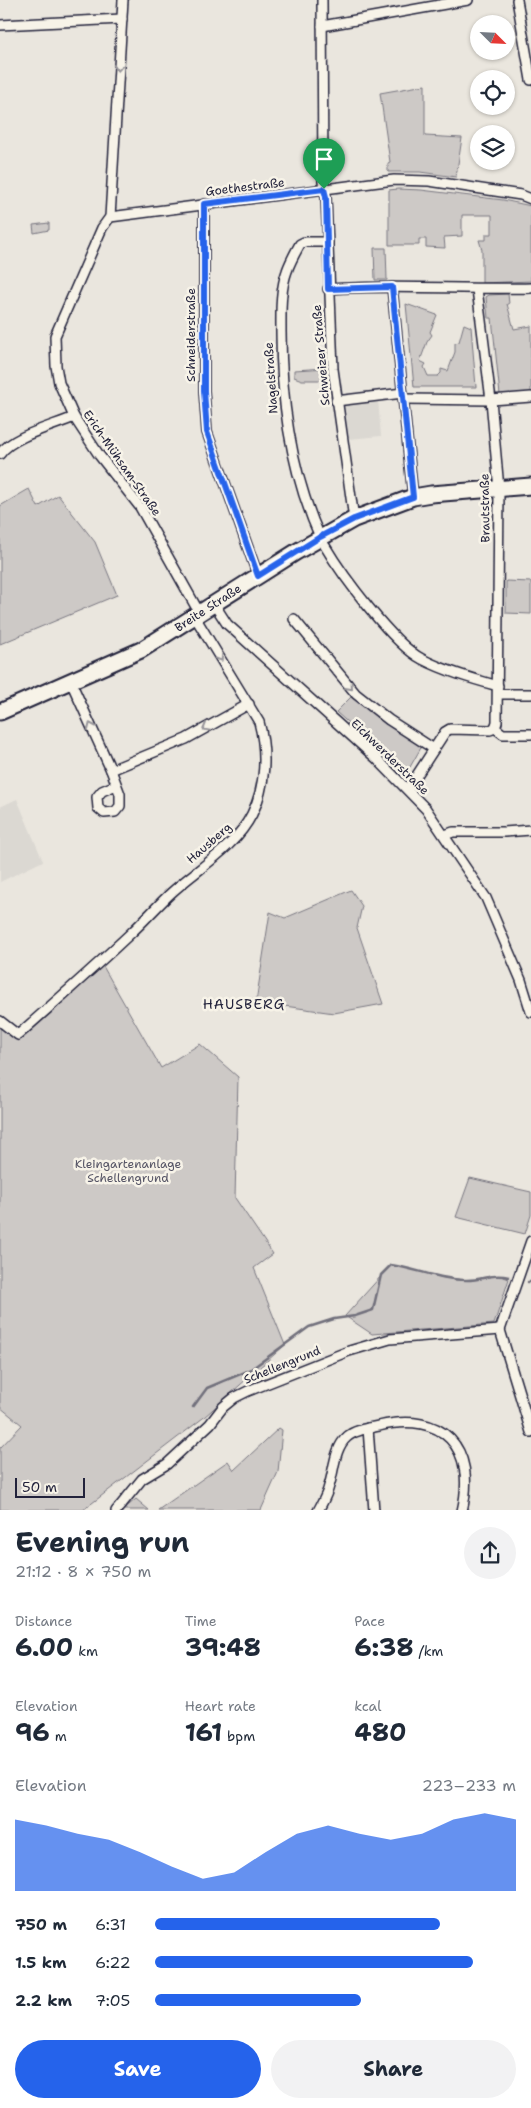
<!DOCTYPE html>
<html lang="en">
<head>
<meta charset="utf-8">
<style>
  :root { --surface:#fff; --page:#f2f2f3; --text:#1f2937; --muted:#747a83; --accent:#2563eb }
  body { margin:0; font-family:"Shantell Sans",sans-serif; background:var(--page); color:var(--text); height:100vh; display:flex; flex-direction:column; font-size:19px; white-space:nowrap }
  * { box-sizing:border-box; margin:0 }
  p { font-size:16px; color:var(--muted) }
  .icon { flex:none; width:28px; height:28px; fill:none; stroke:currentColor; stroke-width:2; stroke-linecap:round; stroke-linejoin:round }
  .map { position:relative; height:1510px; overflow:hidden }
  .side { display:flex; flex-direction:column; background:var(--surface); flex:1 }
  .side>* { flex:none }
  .needle { width:32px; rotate:114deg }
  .tools { position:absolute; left:470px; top:15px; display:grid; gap:10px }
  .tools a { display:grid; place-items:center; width:45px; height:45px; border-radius:50%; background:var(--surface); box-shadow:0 1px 4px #0004; font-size:25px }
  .scale { position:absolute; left:15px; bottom:12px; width:70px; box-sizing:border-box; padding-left:5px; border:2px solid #22223b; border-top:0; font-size:14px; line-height:18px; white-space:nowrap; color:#22223b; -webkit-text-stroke:4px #f7f3e8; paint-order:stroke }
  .pin { position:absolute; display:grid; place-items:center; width:42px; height:42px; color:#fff; margin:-51px -21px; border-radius:50% 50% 50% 0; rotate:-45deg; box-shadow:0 0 5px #0007 }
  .pin .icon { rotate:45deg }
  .round { display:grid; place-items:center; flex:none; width:52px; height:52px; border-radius:26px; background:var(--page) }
  .summary { display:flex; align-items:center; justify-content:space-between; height:85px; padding:0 15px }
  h1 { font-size:28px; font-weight:700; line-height:38px }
  .figures { display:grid; grid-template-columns:repeat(3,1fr); gap:8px; height:85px; padding:5px 15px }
  .figures div { display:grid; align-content:center }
  .figures b { font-size:25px; font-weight:700 }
  .figures small { font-size:14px; font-weight:400 }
  .figures p { font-size:14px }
  .chart { height:140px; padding:10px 15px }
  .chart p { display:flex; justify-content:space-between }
  .chart svg { width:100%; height:90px; margin-top:5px; fill:var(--accent); opacity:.7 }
  .button { display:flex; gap:10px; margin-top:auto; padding:10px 15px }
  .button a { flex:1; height:58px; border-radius:30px; background:var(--accent); color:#fff; font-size:20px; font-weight:700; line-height:58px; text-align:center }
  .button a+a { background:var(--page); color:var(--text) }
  ul { padding:0 15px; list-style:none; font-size:16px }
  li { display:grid; grid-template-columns:80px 60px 1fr; align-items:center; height:38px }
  li i { height:12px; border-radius:6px; background:var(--accent) }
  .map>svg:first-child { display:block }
  .built { fill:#dbd8d2 }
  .green { fill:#cdc9c6; stroke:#787680 }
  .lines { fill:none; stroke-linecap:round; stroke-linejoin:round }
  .stream { stroke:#716f7b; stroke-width:2.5 }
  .minor-casing { stroke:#22223b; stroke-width:12 }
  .primary-casing { stroke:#22223b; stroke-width:19 }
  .minor { stroke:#f7f3e8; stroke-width:9 }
  .primary { stroke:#f7f3e8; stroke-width:15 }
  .oneway { stroke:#97959a }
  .route-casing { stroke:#fff; stroke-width:10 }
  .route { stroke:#2563eb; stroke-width:6 }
  .labels { text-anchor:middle; stroke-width:5; stroke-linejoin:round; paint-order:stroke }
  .street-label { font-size:12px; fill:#22223b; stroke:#f7f3e8 }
  .park-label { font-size:12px; fill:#555465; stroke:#f7f3e8 }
  .neighbourhood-label { font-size:14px; letter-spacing:1px; fill:#22223b; stroke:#f7f3e8 }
</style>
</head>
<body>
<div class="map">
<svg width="531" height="1511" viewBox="0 0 531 1511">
  <rect width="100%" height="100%" fill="#eae6de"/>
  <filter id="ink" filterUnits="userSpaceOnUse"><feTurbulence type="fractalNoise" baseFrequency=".02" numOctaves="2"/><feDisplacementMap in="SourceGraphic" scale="10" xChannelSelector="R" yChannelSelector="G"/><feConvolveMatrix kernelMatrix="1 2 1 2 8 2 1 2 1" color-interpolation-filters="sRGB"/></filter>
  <g filter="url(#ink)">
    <!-- built -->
    <g class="built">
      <path d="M378,399l3,37 -32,3 -5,-36z"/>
      <path d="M17,799l26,62 -43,21v-75z"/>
    </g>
    <!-- green -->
    <g class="green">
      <path d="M425,85v51l37,2 -6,39 -36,-5h-32v-9l2,-1 -10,-69z"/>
      <path d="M398,189l23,1 82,10 28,6v75l-49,2v-33l-3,-10h7v-6h6v-19h-30v21l-18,1 1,11 -19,-1v-8h-7v6h-30v-55z"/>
      <path d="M49,223v7l-15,3 -1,-8z"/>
      <path d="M374,248h12l1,32h-12z"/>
      <path d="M508,294l1,10h-2l7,25 17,-3v67l-31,2 -8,-77h-4l-2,-21 3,-2z"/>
      <path d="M406,304l31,11 -7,17 2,3 -5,7 -7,19 6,3 -2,3 4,9h10l3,-3v-4l7,2 7,-19v-9l4,-1 5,-18 7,3 5,60h-62z"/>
      <path d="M327,368v6l-7,6h-18l-8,-3v-7z"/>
      <path d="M29,489l9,18 20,-12 37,47 22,53 -117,49v-138z"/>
      <path d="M506,581l25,1v32l-25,-1z"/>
      <path d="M353,695l24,21 45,30 -16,28 -70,-62z"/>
      <path d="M351,890l11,16 -5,22 26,76 -49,9 -78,-11 14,-90 15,6z"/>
      <path d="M100,961l61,107 39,-24 38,33 -3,121 38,56 -19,14 31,77 -82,73 -120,92h-83v-62l22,-23 -22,-18v-386l19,14z"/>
      <path d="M470,1178l61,14v23l-6,19 -69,-17z"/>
      <path d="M391,1265c26,4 52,16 77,15 18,0 22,-9 41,-1l-15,45 -122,10 -27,-18z"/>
      <path d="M279,1428l3,2 -4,42 -17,38h-103l70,-49 6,9z"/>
      <path d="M136,1499l13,11h-26z"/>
    </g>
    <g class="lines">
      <!-- stream -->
      <g class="stream">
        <path d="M528,1282h3"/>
        <path d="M193,1407l14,-19 43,-18 59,-43 25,-8 21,-3 18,-6 8,-35 10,-10c26,4 50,15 76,15 17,0 24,-7 42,-3"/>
      </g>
      <!-- minor casing -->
      <g class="minor-casing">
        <g id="minor">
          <path d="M123,0l-13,217 -8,11 -47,108 1,30 3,17 15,34 25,38 41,52 60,107"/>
          <path d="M322,0l1,182 3,15 7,172 21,150"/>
          <path d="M517,0l14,80"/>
          <path d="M0,25l122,-6"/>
          <path d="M322,26l146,-26"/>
          <path d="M204,204v187l3,41 51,144"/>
          <path d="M110,217l284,-37 35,1 92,14 10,4"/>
          <path d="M392,287l21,210"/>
          <path d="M328,289c68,-5 135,1 203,-1"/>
          <path d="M477,289l14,111 8,89 -2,233 -2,6"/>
          <path d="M404,399l87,1 40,-3"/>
          <path d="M336,401l67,-8"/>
          <path d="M0,454c12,-18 54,-28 74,-37"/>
          <path d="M320,537c-29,-65 -39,-135 -39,-205 0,-20 -1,-42 6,-61 3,-9 8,-18 13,-27l4,-2h24"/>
          <path d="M325,546c17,29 68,98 97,113 23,12 51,20 76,27"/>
          <path d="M214,604l13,20 150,135 49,50 60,89 35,82 10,32"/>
          <path d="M294,619l62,75 33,26 45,29"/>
          <path d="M71,682l40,88 9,24v12l-5,6 -11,1 -6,-5 -1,-11 5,-6 14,-6"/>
          <path d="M498,694h33"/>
          <path d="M495,728l8,6h28"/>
          <path d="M111,770l75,-31 63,-35"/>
          <path d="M408,789l37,-57 5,-3 40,1 5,-2"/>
          <path d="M445,835l8,-3h51l27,-2"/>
          <path d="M0,1021l18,14c38,-34 76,-67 113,-102 14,-13 26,-27 40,-40 27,-25 64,-45 81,-79 14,-28 15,-62 7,-92l-64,-105"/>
          <path d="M531,1241l-31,89 31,102"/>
          <path d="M368,1428l6,83"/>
          <path d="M116,1511l26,-32 25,-15 43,-40 13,-17 11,-9 14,-7 101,-40 41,-12 110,-9"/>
          <path d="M318,1511c4,-8 9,-16 11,-25 5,-14 5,-38 18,-49 7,-7 22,-9 32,-11 64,-15 98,21 83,85"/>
        </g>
      </g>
      <!-- primary casing -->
      <g class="primary-casing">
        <path id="primary" d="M0,712l141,-62 155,-98 58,-33 59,-22 18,-3 100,-8"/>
      </g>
      <!-- minor -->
      <use href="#minor" class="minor"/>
      <!-- primary -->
      <use href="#primary" class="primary"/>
    </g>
    <!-- one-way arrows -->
    <defs><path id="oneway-chevron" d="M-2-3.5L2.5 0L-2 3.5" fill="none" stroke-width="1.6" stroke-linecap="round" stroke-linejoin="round" transform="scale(1.25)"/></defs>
    <g class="oneway">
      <use href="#oneway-chevron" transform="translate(118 68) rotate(94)"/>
      <use href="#oneway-chevron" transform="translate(220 658) rotate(58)"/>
      <use href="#oneway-chevron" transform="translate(350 687) rotate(48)"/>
      <use href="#oneway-chevron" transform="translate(91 726) rotate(-114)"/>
      <use href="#oneway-chevron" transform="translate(206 728) rotate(151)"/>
    </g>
  </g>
  <g class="lines" filter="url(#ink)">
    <!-- route casing -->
    <g class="route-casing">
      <path id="route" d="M324,189l2,8 2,92 64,-2 21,210 -59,22 -34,18 -62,39 -51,-144 -3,-41v-187z"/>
    </g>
    <!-- route -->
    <use href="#route" class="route"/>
  </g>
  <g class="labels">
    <!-- street labels -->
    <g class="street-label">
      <text transform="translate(245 187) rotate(-7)" y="4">Goethestraße</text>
      <text transform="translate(191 335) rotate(-90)" y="4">Schneiderstraße</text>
      <text transform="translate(321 355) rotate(-95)" y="4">Schweizer Straße</text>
      <text transform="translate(271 378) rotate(-94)" y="4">Nagelstraße</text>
      <text transform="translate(122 463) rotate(55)" y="4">Erich-Mühsam-Straße</text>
      <text transform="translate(485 508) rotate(-91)" y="4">Brautstraße</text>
      <text transform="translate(208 608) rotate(-33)" y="4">Breite Straße</text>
      <text transform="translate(390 757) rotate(44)" y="4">Eichwerderstraße</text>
      <text transform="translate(209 843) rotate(-41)" y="4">Hausberg</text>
      <text transform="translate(282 1365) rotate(-22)" y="4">Schellengrund</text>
    </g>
    <!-- park labels -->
    <g class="park-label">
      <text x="128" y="1168">Kleingartenanlage<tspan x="128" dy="14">Schellengrund</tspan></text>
    </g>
    <!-- neighbourhood labels -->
    <g class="neighbourhood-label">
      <text x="244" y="1009">HAUSBERG</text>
    </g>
  </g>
</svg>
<div class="tools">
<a><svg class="needle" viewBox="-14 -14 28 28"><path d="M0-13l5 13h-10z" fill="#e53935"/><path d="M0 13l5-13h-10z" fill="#747a83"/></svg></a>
<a><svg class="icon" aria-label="locate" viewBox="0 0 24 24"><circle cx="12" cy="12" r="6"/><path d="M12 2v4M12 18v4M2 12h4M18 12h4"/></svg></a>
<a><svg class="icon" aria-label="layers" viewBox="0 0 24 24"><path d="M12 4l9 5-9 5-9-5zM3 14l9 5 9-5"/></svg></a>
</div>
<div class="scale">50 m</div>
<div class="pin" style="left:324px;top:189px;background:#1e9e55"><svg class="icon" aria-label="arrive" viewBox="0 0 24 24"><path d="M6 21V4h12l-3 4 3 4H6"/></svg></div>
</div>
<section class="side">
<div class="summary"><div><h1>Evening run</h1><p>21:12 · 8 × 750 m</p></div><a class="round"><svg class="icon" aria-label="share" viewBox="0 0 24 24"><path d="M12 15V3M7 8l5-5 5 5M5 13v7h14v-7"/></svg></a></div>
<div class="figures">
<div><p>Distance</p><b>6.00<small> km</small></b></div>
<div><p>Time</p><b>39:48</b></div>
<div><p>Pace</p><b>6:38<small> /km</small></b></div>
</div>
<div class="figures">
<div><p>Elevation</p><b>96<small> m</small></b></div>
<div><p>Heart rate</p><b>161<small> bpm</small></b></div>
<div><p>kcal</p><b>480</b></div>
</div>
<div class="chart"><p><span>Elevation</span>223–233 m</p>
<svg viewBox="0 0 160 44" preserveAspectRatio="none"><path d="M0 44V9L10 12L20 16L30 19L40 25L50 32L60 38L70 35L80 25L90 16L100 12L110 16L120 19L130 16L140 9L150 6L160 9V44z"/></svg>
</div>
<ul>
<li><b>750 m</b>6:31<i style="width:79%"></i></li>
<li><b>1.5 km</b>6:22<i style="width:88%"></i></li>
<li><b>2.2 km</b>7:05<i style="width:57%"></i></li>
</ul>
<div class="button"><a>Save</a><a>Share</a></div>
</section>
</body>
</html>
